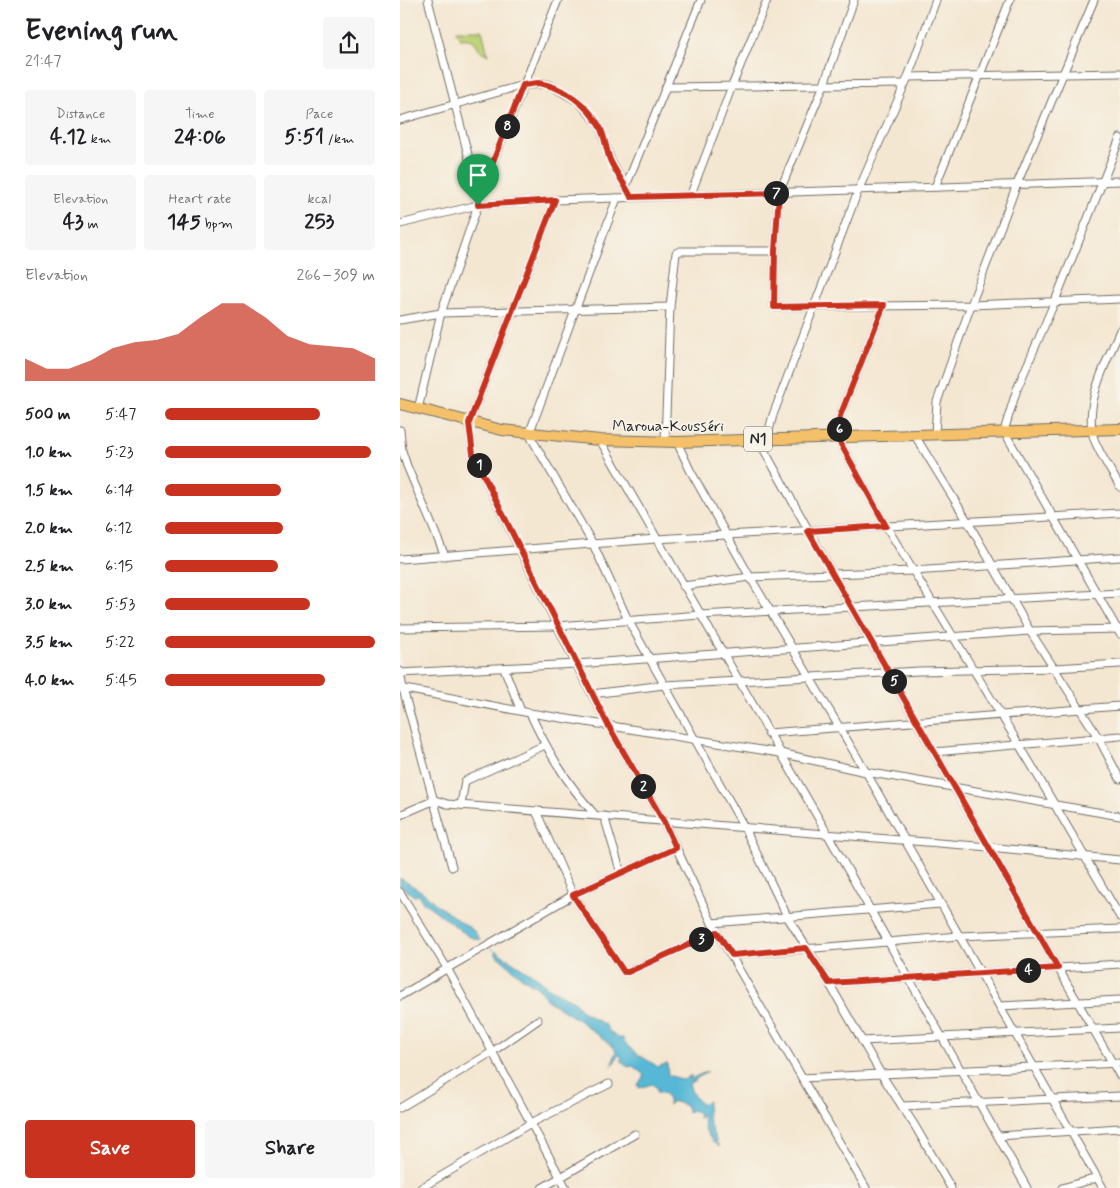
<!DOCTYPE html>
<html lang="en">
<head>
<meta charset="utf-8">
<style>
  :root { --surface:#fff; --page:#f6f6f6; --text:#202124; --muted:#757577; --accent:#c8321e }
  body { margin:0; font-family:Mynerve,sans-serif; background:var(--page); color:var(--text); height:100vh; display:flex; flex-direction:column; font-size:19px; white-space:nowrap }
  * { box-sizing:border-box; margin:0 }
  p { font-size:16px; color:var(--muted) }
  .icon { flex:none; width:28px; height:28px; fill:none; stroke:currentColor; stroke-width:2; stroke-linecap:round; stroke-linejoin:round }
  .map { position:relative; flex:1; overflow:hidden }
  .details { display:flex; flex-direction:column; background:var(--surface); width:400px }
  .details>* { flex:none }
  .pin { position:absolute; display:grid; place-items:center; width:42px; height:42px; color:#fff; margin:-51px -21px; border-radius:50% 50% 50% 0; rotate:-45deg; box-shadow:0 0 5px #0007 }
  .pin .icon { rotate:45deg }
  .km { position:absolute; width:25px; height:25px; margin:-12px; border-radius:50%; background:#222; color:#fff; font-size:14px; line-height:25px; text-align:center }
  .round { display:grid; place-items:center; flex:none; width:52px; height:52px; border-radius:5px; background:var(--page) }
  .overview { display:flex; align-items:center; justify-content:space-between; height:85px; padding:0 25px }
  h1 { font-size:28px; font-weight:700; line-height:38px }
  .figures { display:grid; grid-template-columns:repeat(3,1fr); gap:8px; height:85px; padding:5px 25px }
  .figures div { display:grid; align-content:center; border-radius:5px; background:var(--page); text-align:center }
  .figures b { font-size:21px; font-weight:700 }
  .figures small { font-size:14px; font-weight:400 }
  .figures p { font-size:14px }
  .chart { height:140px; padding:10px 25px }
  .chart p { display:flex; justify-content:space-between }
  .chart svg { width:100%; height:90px; margin-top:5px; fill:var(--accent); opacity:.7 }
  .action { display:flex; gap:10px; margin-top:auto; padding:10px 25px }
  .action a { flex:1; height:58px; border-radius:5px; background:var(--accent); color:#fff; font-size:20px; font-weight:700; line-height:58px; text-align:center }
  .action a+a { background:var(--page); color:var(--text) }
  ul { padding:0 25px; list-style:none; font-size:16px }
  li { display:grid; grid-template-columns:80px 60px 1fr; align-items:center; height:38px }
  li i { height:12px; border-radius:6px; background:var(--accent) }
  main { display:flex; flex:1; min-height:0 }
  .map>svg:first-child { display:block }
  .green { fill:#bdd276; stroke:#747e50 }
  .water { fill:#57b8d6; stroke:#417280 }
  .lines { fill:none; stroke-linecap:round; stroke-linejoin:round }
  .stream { stroke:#57b8d6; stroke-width:1 }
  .minor-casing { stroke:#716d65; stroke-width:9 }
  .highway-casing { stroke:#716d65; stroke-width:12 }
  .minor { stroke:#fff; stroke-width:7 }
  .highway { stroke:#f4c16a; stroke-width:10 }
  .route-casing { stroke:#fff; stroke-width:10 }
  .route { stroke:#c8321e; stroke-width:6 }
  .labels { text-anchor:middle; stroke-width:4; stroke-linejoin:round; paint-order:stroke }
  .shield { fill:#f7f3e8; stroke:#686764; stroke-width:1 }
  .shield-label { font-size:15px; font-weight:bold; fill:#2b2b2b }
  .street-label { font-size:16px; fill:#2b2b2b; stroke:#f7f3e8 }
</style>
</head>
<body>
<main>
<section class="details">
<div class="overview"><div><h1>Evening run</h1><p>21:47</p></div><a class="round"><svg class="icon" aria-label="share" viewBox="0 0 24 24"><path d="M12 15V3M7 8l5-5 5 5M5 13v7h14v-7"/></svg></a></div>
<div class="figures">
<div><p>Distance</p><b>4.12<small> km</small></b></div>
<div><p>Time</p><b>24:06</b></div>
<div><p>Pace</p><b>5:51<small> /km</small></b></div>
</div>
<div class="figures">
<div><p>Elevation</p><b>43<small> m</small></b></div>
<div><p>Heart rate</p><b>145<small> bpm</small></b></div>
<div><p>kcal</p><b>253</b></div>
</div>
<div class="chart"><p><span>Elevation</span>266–309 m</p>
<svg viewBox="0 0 160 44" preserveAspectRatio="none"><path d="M0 44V33L10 38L20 38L30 34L40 28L50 25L60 24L70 21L80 13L90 6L100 6L110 13L120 22L130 26L140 27L150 28L160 33V44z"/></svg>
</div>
<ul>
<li><b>500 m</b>5:47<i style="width:74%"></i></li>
<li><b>1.0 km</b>5:23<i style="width:98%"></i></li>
<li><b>1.5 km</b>6:14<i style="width:55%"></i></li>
<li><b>2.0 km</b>6:12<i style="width:56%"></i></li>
<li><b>2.5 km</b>6:15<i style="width:54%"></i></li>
<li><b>3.0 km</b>5:53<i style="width:69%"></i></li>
<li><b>3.5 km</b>5:22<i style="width:100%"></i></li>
<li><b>4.0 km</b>5:45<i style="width:76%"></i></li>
</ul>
<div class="action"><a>Save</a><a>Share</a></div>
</section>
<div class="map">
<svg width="720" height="1188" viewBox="0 0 720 1188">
  <rect width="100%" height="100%" fill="#f7f3e8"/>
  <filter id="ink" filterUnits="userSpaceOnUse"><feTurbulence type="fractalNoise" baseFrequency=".02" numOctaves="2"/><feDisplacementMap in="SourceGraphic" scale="10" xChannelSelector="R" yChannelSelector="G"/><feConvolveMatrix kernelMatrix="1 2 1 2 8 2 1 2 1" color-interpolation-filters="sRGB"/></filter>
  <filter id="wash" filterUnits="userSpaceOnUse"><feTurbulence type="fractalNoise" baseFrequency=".0096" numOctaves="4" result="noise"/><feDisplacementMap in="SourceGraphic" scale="20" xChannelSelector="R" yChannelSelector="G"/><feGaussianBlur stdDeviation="1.12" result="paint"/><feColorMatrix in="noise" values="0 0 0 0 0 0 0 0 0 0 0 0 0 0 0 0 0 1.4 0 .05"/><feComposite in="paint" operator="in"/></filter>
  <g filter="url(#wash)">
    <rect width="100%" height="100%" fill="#f4e7d2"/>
    <!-- green -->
    <path class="green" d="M56,30h26l6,25 -9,-5c-3,-10 -8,-12 -19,-11z"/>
    <!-- water -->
    <g class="water">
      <path d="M0,878l24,15 13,12 37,26 6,9 -12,-4 -47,-36 -2,-5 -5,1 -14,-11z"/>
      <path d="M96,951l45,29 6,7 27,14 8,10 23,14 4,6 11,8 2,-2c6,15 24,21 36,30l9,-4 1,12 16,5 7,-5 -1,4 18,-8 -19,13c3,9 5,15 13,20l6,-3c-3,17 4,30 11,46 -9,-6 -17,-20 -16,-31l-5,2 1,-5 -7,-3 -4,2 -3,-7 -13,-4 -3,4 -3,-11 -9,-2v-4l-5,-4 -13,4 -1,-3 6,-10 -11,-9 -5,1 -8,-7 2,-2 -3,-4 -7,12 4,-15 -3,-4 -33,-26 -33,-21 -9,-12 -14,-9 -29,-25z"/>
    </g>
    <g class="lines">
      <!-- stream -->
      <path class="stream" d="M90,948l7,5"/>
    </g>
  </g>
  <g filter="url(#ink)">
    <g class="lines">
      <!-- minor casing -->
      <g class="minor-casing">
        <g id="minor">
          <path d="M454,0l-31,87 -44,106 -4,58 -1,56 197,-2 149,-6"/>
          <path d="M508,77l212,-4"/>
          <path d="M266,87l238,-3"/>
          <path d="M0,120l123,-35 25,-1 30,17 17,19 5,7 11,34 20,36"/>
          <path d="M720,138l-65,163 -38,88 -13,42 116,203"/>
          <path d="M226,186l75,-186"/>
          <path d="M535,187l75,-187"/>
          <path d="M291,194l41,-108 35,-86"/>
          <path d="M79,197l79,-197"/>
          <path d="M217,198l-88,236 64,110 35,76 116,207 44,91 41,65 52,91 239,-11"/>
          <path d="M155,200l-86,223 4,31 103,210 32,61 56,97 48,101 228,-19"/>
          <path d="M0,224l78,-19 77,-5 565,-19"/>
          <path d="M484,305l-44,111 -3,21 49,89 146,240 88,151"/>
          <path d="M0,320l41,-7 229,-6"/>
          <path d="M720,330c-13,32 -37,73 -26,109 6,16 18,33 26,48"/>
          <path d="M18,409l23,-96 37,-108 1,-8 -51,-197"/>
          <path d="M0,430l2,21 5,15 38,90"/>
          <path d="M514,434l54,88 62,109 68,106 22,42"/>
          <path d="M535,434l2,-32 34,-97 46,-121 77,-184"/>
          <path d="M367,438l6,-23 85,-224 50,-114 28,-77"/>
          <path d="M358,439l93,168 269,469"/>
          <path d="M200,440l227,393 200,355"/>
          <path d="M265,442l5,-135 6,-54 4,-2h95"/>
          <path d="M277,442l13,28 60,107 116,195 237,416"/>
          <path d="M0,559l256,-20 464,-26"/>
          <path d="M283,586l67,-9 163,-6 207,-14"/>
          <path d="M0,628l158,-2 142,-11 420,-22"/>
          <path d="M104,668l17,43"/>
          <path d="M0,671l3,18 49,178"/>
          <path d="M0,673l176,-9 454,-33 90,-2"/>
          <path d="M0,688l130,25 250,40 86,19 254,44"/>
          <path d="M192,694l72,-9 75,-4 180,-10 136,-3 65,-4"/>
          <path d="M130,713c18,39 36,69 65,102"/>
          <path d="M368,733l352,-27"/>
          <path d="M534,752l186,-16"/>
          <path d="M61,805l4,-24 80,-36"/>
          <path d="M136,811l37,84 51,77h4l89,-40"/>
          <path d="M0,815l35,-15 12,4 542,43 131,13"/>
          <path d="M204,816l17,57"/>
          <path d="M0,892l47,76 119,220"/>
          <path d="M312,923l90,155 79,-4 34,52 36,62"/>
          <path d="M332,955l227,-19 161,-7"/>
          <path d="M429,983l291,-19"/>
          <path d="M0,996l173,-101 103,-47"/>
          <path d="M600,1006l120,-6"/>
          <path d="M462,1041l258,-13"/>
          <path d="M402,1078l64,110"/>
          <path d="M502,1106l218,-10"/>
          <path d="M0,1108l92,-56 46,-32"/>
          <path d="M599,1136l121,-8"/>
          <path d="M21,1188l110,-65 78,-39"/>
          <path d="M142,1188l93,-54"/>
          <path d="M662,1188l35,-10"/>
        </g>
      </g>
      <!-- highway casing -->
      <g class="highway-casing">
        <path id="highway" d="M0,404l102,26 98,10 77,2 443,-13"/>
      </g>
      <!-- minor -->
      <use href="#minor" class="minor"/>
      <!-- highway -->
      <use href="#highway" class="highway"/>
    </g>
  </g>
  <g class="lines" filter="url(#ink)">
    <!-- route casing -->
    <g class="route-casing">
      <path id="route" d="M138,83c26,4 49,21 62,44 5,10 6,22 10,33 6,13 15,24 21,37l148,-4 -4,58 -1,56 110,-2 -44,111 -3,21 49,89 -78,5 250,437 -229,15 -23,-35 -74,7 -15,-23 -89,40h-4l-51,-77 103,-47 -12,-26 -56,-97 -135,-271 -4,-31 86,-223 -77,5 1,-8 44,-112z"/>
    </g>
    <!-- route -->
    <use href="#route" class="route"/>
  </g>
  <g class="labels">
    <!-- shield labels -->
    <rect class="shield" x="344" y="426.5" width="28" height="25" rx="4"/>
    <g class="shield-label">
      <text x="358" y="444">N1</text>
    </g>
    <!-- street labels -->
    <g class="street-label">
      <text x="268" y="431">Maroua-Kousséri</text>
    </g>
  </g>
</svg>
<div class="pin" style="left:78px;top:205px;background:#1e9e55"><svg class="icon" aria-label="arrive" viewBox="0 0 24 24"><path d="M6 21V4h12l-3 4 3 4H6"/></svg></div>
<b class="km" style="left:79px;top:465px">1</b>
<b class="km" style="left:243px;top:786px">2</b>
<b class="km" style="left:301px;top:939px">3</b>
<b class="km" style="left:628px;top:970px">4</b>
<b class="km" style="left:494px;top:681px">5</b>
<b class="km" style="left:439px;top:429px">6</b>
<b class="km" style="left:376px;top:193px">7</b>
<b class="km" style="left:107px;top:126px">8</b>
</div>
</main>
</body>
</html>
